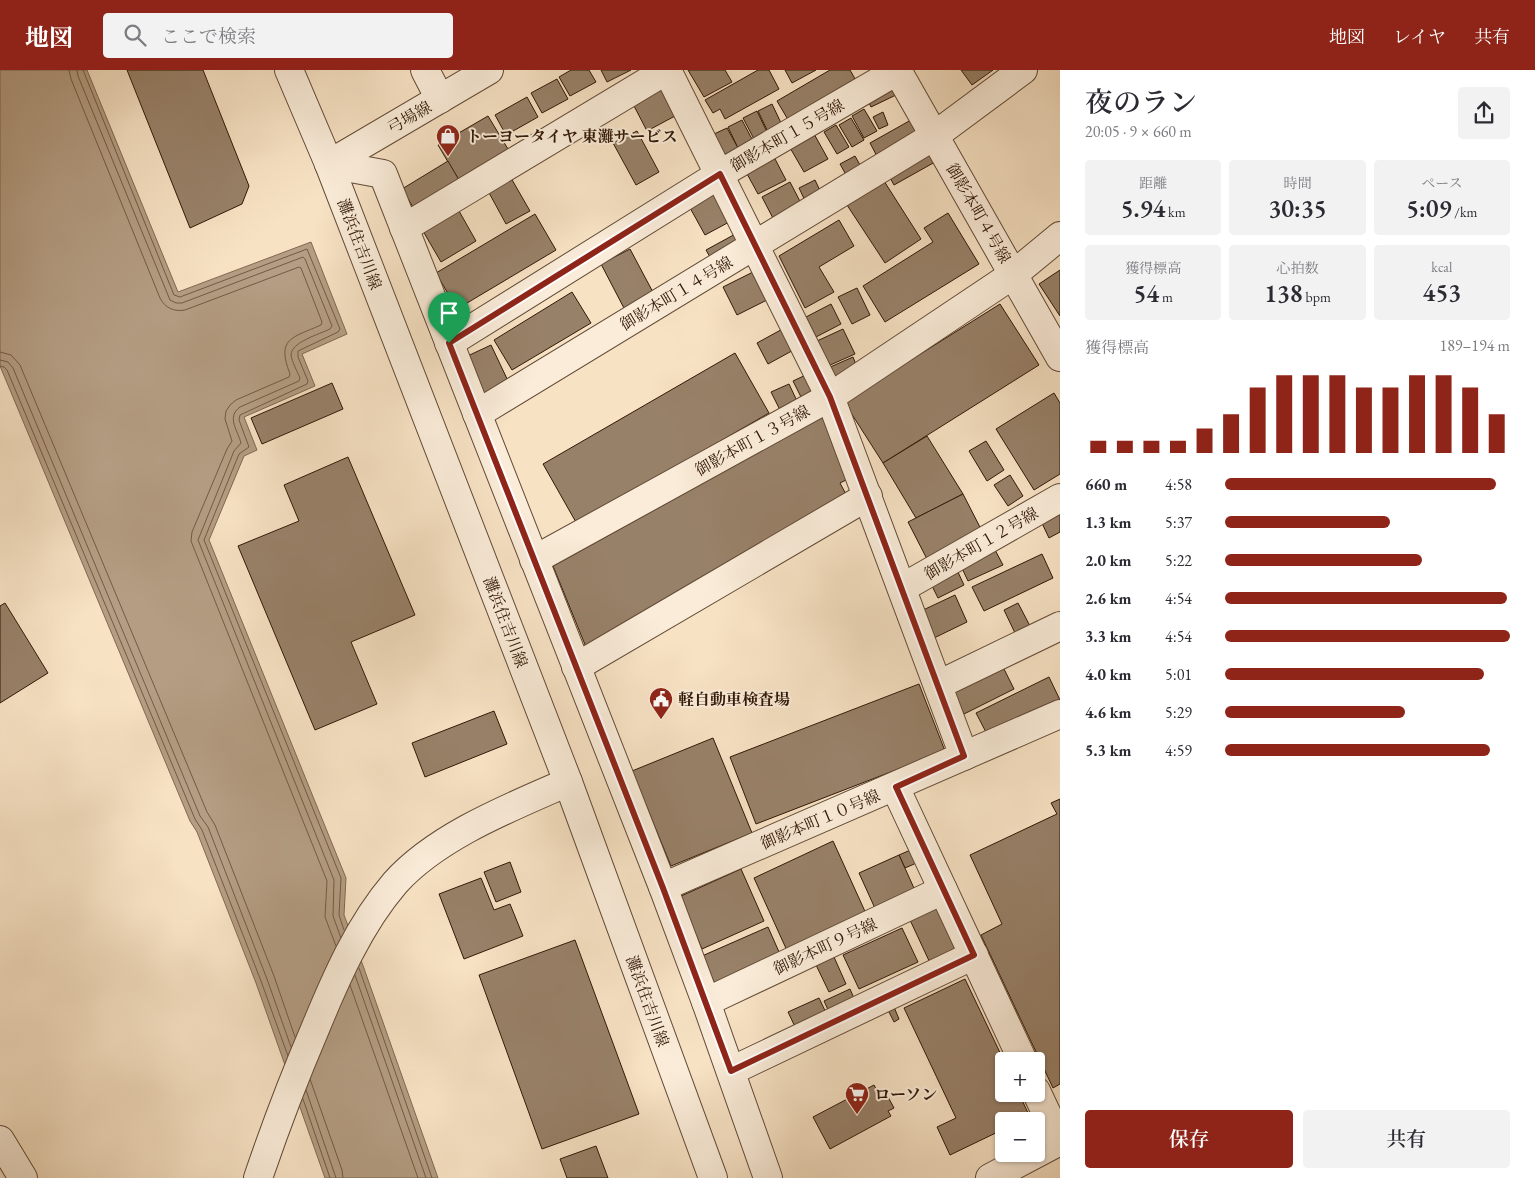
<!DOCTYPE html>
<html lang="ja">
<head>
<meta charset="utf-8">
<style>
  :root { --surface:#fff; --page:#f2f2f3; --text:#2b2b33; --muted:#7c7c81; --accent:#8f2418 }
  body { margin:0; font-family:"EB Garamond","Noto Serif JP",serif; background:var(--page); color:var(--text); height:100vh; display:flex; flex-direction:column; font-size:19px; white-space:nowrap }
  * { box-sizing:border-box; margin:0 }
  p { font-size:16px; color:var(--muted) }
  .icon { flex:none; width:28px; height:28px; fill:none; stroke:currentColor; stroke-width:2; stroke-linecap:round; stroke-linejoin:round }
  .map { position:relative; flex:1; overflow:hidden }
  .sheet { display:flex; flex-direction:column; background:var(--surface); width:475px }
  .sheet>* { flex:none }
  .controls { position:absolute; left:995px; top:982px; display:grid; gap:10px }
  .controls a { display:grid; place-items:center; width:50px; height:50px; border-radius:5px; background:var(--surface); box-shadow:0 1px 4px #0004; font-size:25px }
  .pin { position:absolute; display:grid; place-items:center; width:42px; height:42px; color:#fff; margin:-51px -21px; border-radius:50% 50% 50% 0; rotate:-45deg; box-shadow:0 0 5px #0007 }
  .pin .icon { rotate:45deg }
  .round { display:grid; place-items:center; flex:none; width:52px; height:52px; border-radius:5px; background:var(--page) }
  .head { display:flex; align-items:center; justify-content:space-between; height:85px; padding:0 25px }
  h1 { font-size:28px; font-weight:600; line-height:38px }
  .figures { display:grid; grid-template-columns:repeat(3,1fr); gap:8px; height:85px; padding:5px 25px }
  .figures div { display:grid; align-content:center; border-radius:5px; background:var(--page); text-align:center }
  .figures b { font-size:25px; font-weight:600 }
  .figures small { font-size:14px; font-weight:400 }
  .figures p { font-size:14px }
  .chart { height:140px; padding:10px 25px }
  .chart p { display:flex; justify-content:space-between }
  .chart svg { width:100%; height:90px; margin-top:5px; stroke:var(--accent); stroke-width:6 }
  .action { display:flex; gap:10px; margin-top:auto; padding:10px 25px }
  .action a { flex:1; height:58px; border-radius:5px; background:var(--accent); color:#fff; font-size:20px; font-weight:600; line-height:58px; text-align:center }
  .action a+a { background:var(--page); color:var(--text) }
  ul { padding:0 25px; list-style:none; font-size:16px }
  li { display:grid; grid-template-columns:80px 60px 1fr; align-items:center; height:38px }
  li i { height:12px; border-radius:6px; background:var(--accent) }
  header { display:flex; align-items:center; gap:30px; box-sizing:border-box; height:70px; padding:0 25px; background:var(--accent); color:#fff }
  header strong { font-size:24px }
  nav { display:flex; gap:28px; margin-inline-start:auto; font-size:18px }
  .search { width:350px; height:45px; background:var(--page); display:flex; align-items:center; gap:12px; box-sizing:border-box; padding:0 18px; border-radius:5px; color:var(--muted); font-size:19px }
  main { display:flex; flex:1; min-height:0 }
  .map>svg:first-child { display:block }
  .water { fill:#b49d83; stroke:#806851 }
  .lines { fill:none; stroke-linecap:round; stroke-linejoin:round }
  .shore { stroke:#725a44; stroke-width:1 }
  .building { fill:#988169; stroke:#311806 }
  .minor-casing { stroke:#624a36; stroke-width:30 }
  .minor { stroke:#faecd9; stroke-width:28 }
  .route-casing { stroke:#fff; stroke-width:10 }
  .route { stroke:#8f2418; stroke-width:6 }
  .labels { text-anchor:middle; stroke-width:4; stroke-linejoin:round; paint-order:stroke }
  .street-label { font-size:16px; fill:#311806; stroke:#faecd9 }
  .poi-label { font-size:16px; font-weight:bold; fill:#311806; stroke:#faecd9; text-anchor:start }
</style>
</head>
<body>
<header>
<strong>地図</strong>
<div class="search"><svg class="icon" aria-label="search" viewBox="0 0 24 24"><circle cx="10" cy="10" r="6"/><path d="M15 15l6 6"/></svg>ここで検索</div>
<nav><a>地図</a><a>レイヤ</a><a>共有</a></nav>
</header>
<main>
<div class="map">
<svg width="1060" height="1108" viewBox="0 0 1060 1108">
  <rect width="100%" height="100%" fill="#f7e2c4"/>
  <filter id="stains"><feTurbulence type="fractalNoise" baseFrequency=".004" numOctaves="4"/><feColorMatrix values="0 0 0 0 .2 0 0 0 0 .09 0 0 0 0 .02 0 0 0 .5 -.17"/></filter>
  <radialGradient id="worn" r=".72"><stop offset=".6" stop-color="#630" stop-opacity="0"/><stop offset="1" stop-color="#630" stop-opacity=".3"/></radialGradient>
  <!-- water -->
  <path class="water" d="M0,0h87l91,222 133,-50 36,92 -45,20 13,32 -71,31 13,33 -13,6 -35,84 137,338 -2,37 17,45 77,218h-113l-69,-195 -59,-151 -7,-11 -190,-455z"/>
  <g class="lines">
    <!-- shore -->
    <g class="shore">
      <path d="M69,0l2,9 89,219c5,10 14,14 25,12l114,-43 2,1 21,54 -1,3c-29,13 -45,13 -31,49l-1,3 -53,23 -6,5 -4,6 -1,8 7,22 -5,8 -35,83 -1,9 136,340 -2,36 11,29"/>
      <path d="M77,0l1,6 92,224 6,3h6l121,-46 2,2 27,67 -2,3c-10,5 -39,13 -39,26 1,7 6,16 9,23l-1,3 -59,26c-14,10 -2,24 1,36l-7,8 -36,89 136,340 -1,36 8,22"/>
      <path d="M83,0l91,225 6,2 127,-48 33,80 -2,3 -40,19v6l10,24 -1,3 -67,31 -1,5 10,27 -10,7 -35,86 137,338 -2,37 5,15"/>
      <path d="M0,282l11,3 9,10 187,447 8,13 59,151 21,61"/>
      <path d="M0,290l8,2 5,6 187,448 8,11 59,152 24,68"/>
      <path d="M0,296l4,1 3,3 188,449 7,11 59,151 27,75"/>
      <path d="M359,898l73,210"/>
      <path d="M355,905l71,203"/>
      <path d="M350,915l68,193"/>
      <path d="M310,1009l32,91 1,8"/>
      <path d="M306,1020l30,88"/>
      <path d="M303,1029l27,79"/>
    </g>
  </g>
  <!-- building -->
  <g class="building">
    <path d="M127,0h76l46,116 -7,18 -52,24z"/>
    <path d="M571,0h18l7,12 -26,14 -11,-19z"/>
    <path d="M601,0h30l-24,12z"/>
    <path d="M688,0h37l7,12 -28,15z"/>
    <path d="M758,0h11l10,19 -54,30 -5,-10 -7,4 -8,-13z"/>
    <path d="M785,0h31l-24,13z"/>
    <path d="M830,0h20l8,14 -68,39 -13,-22z"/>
    <path d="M961,0h32l-21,15z"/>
    <path d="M557,9l11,20 -26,14 -11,-20z"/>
    <path d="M891,10l7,14 -27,13 -7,-14z"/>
    <path d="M661,19l14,27 -28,15 -14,-27z"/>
    <path d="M527,27l11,20 -32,18 -11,-20z"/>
    <path d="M772,34l10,21 -14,7 -10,-21z"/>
    <path d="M864,39l13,22 -13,7 -12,-22z"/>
    <path d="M757,41l10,21 -13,7 -11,-21z"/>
    <path d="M883,42l5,13 -9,4 -6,-12z"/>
    <path d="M488,46l23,38 -50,30 -23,-39z"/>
    <path d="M851,48l13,22 -12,7 -13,-22z"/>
    <path d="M742,50l11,21 -15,7 -10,-21z"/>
    <path d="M911,50l9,17 -41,23 -9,-17z"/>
    <path d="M836,55l13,22 -12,7 -13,-22z"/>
    <path d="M727,58l11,20 -14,7 -10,-21z"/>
    <path d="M637,61l22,41 -23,13 -23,-42z"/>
    <path d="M813,62l15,27 -24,13 -15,-26z"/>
    <path d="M928,80l7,12 -41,23 -6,-11z"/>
    <path d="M855,86l9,16 -15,8 -9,-16z"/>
    <path d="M774,87l12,23 -28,14 -12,-22z"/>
    <path d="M448,91l11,19 -46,27 -11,-18z"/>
    <path d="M511,108l19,33 -24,13 -18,-33z"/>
    <path d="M815,110l9,19 -16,8 -9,-19z"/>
    <path d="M884,111l37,58 -36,24 -38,-58z"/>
    <path d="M790,112l15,29 -28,15 -15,-29z"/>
    <path d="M716,122l15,29 -26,14 -16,-29z"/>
    <path d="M459,141l17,30 -35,21 -18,-31z"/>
    <path d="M948,143l31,51 -94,58 -22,-36 70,-44 -9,-14z"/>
    <path d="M535,144l21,36 -99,59 -21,-36z"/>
    <path d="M839,150l15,26 -35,21 15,25 -29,16 -26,-52z"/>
    <path d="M739,162l8,15 -33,17 -8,-14z"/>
    <path d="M630,179l25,47 -29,16 -25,-48z"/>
    <path d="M757,200l14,28 -34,17 -14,-28z"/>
    <path d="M1060,200v46l-21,-32z"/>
    <path d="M857,218l13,27 -18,9 -14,-27z"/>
    <path d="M572,222l19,31 -79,47 -18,-30z"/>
    <path d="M831,234l10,20 -25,13 -10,-20z"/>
    <path d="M1000,234l39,61 -156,98 -39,-61z"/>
    <path d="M788,256l11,21 -31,17 -11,-21z"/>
    <path d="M843,259l12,25 -27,12 -11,-25z"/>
    <path d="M491,275l18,38 -32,14 -18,-37z"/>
    <path d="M735,283l34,60 -192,111 -34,-60z"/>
    <path d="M853,287l4,10 -24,11 -5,-10z"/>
    <path d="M810,303l9,18 -17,8 -9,-18z"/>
    <path d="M332,313l11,26 -81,35 -11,-26z"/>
    <path d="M789,314l8,17 -17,9 -9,-18z"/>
    <path d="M1054,323l6,10v71l-26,16 -38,-61z"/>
    <path d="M826,345l26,62 -12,6 10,19 -264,145 -33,-81z"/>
    <path d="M927,366l36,58 -47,24 -33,-55z"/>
    <path d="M986,371l18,29 -17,11 -18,-30z"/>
    <path d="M348,387l67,158 -64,27 26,62 -62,26 -77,-184 61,-25 -15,-36z"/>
    <path d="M1010,405l13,21 -15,10 -14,-21z"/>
    <path d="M963,424l20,39 -55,28 -20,-39z"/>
    <path d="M1060,437v25l-11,6 -9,-19z"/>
    <path d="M994,478l9,17 -35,16 -8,-17z"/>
    <path d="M1042,484l11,24 -69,33 -12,-24z"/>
    <path d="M957,500l7,15 -26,13 -8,-16z"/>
    <path d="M955,525l12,27 -33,16 -13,-27z"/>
    <path d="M5,533l43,70 -48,30v-97z"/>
    <path d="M1018,533l12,23 -15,7 -11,-23z"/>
    <path d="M1002,595l12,24 -50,25 -12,-24z"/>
    <path d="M1049,607l11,23 -72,36 -12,-23z"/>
    <path d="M919,614l26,67 -189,73 -26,-67z"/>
    <path d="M494,641l13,33 -82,33 -13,-34z"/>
    <path d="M713,668l39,95 -81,33 -39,-95z"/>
    <path d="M1060,729v285l-7,4 -72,-153 21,-11 -32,-69 87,-41 -6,-11z"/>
    <path d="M833,771l35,77 -79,37 -35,-77z"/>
    <path d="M915,778l6,13 -16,7 -6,-13z"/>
    <path d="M899,785l19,42 -40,18 -19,-42z"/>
    <path d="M510,792l11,30 -25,10 -12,-30z"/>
    <path d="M741,799l23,52 -62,28 -23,-52z"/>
    <path d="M481,808l13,32 16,-6 13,32 -59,23 -25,-65z"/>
    <path d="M937,838l20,45 -26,12 -21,-45z"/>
    <path d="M768,857l15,34 -65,30 -16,-35z"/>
    <path d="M902,858l16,34 -59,27 -16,-34z"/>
    <path d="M575,870l64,174 -97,35 -63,-174z"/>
    <path d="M834,887l12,27 -17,8 -13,-27z"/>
    <path d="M965,909l39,82v33h15l11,23 -9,4h-17v8l-54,26 -13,-28 19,-9 -52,-110z"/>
    <path d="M850,919l7,16 -26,11 -7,-15z"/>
    <path d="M819,928l10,21 -31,14 -10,-21z"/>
    <path d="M894,937l5,12 -5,3 -6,-12z"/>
    <path d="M874,1015l7,13 6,-3 7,13 -6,3 3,5 -61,33 -17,-32z"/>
    <path d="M596,1076l12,32h-41l-7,-19z"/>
  </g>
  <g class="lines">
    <!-- minor casing -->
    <g class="minor-casing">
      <g id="minor">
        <path d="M289,0l40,94 239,618 145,396"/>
        <path d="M425,0l15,29"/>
        <path d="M667,0l163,327 134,359"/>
        <path d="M897,0l163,287"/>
        <path d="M329,94l54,10 280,713 43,115 62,176"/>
        <path d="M329,94l160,-94"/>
        <path d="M404,158l263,-158"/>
        <path d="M449,273l271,-169 177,-103"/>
        <path d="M477,344l457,-278 89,-66"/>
        <path d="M534,490l296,-163 184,-123 46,-38"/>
        <path d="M902,518l158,-90"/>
        <path d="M576,597l292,-171"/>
        <path d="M938,615l122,-59"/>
        <path d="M895,717l128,274"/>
        <path d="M663,817l397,-173"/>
        <path d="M706,932l237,-112"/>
        <path d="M731,1001l243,-116"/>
        <path d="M1036,1021l24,51"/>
        <path d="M0,1070l23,38"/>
        <path d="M258,1108c17,-50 36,-100 57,-149 21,-51 44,-104 80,-146 42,-47 116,-76 173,-101"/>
        <path d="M990,1108l70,-37"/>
      </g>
    </g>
    <!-- minor -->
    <use href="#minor" class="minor"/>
  </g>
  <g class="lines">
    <!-- route casing -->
    <g class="route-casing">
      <path id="route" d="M720,104l110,223 134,359 -68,31 78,168 -243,116 -68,-183 -214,-545z"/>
    </g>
    <!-- route -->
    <use href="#route" class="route"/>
  </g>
  <!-- icons -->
  <defs>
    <g id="shop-pin" transform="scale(1.25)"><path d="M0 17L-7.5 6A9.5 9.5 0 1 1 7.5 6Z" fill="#8f2418" stroke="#faecd9"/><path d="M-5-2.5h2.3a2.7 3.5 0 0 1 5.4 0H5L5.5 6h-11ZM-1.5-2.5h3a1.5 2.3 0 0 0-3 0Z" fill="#fff"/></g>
    <g id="civic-pin" transform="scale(1.25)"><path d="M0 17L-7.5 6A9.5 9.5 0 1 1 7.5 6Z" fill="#8f2418" stroke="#faecd9"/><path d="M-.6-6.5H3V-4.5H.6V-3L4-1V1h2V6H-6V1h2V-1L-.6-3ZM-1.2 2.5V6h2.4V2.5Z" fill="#fff"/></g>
    <g id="supermarket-pin" transform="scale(1.25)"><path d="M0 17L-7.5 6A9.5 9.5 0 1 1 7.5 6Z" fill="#8f2418" stroke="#faecd9"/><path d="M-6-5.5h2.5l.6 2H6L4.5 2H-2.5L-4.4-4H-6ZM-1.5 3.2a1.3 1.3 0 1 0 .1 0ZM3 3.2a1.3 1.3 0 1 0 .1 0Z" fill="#fff"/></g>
  </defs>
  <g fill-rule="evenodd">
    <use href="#shop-pin" x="448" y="66"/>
    <use href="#civic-pin" x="661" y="629"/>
    <use href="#supermarket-pin" x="857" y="1024"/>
  </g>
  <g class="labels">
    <!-- street labels -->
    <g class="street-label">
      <text transform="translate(409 47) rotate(-30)" y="6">弓場線</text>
      <text transform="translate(787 65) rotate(-30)" y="6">御影本町１５号線</text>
      <text transform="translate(979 143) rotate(60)" y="6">御影本町４号線</text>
      <text transform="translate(360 174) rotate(69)" y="6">灘浜住吉川線</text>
      <text transform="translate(676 223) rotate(-31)" y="6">御影本町１４号線</text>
      <text transform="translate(752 370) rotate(-29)" y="6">御影本町１３号線</text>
      <text transform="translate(981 473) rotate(-30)" y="6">御影本町１２号線</text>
      <text transform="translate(506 552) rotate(69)" y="6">灘浜住吉川線</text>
      <text transform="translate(820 749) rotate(-23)" y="6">御影本町１０号線</text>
      <text transform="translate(825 876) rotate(-25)" y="6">御影本町９号線</text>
      <text transform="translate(648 931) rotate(70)" y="6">灘浜住吉川線</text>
    </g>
    <!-- poi labels -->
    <g class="poi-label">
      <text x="466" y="72">トーヨータイヤ 東灘サービス</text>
      <text x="678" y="635">軽自動車検査場</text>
      <text x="874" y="1030">ローソン</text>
    </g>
  </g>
  <rect width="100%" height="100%" filter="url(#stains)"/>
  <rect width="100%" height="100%" fill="url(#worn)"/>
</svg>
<div class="controls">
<a>+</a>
<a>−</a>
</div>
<div class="pin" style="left:449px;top:273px;background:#1e9e55"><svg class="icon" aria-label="arrive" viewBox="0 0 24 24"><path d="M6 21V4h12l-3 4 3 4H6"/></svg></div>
</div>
<section class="sheet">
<div class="head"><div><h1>夜のラン</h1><p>20:05 · 9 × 660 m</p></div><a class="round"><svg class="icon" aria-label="share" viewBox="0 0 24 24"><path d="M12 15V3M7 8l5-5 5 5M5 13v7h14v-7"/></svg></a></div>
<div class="figures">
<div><p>距離</p><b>5.94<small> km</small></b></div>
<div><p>時間</p><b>30:35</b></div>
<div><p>ペース</p><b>5:09<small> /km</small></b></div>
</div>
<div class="figures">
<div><p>獲得標高</p><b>54<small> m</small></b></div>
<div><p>心拍数</p><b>138<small> bpm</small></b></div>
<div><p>kcal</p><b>453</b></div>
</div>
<div class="chart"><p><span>獲得標高</span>189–194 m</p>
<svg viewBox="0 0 160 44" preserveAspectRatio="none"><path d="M5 44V38M15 44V38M25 44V38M35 44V38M45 44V32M55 44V25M65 44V12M75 44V6M85 44V6M95 44V6M105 44V12M115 44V12M125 44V6M135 44V6M145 44V12M155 44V25"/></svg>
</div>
<ul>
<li><b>660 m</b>4:58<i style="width:95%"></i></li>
<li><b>1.3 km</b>5:37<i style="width:58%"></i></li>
<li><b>2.0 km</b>5:22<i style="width:69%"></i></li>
<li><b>2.6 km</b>4:54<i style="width:99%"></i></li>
<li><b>3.3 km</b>4:54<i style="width:100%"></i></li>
<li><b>4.0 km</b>5:01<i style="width:91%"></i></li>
<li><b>4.6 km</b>5:29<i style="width:63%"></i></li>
<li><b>5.3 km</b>4:59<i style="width:93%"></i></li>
</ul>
<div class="action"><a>保存</a><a>共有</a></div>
</section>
</main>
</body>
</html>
